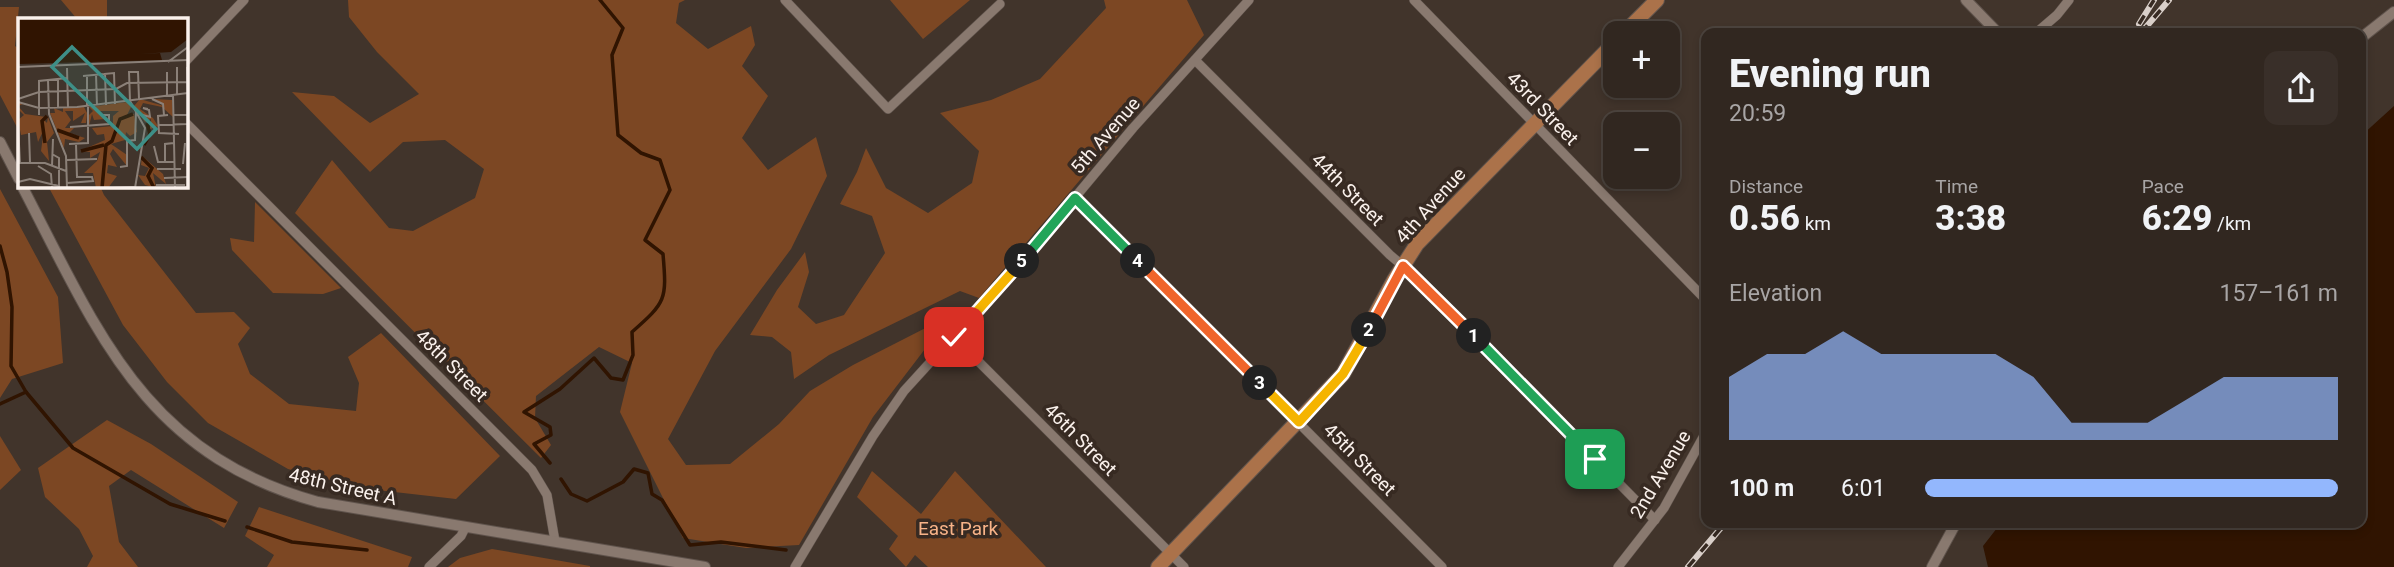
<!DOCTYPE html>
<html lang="en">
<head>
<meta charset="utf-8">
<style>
  :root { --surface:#312720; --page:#392f29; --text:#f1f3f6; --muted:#a8a5a5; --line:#4c443e; --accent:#93b7fd }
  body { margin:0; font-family:Roboto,sans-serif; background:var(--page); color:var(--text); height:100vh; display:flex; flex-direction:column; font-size:26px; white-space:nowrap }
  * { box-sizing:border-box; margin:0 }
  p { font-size:23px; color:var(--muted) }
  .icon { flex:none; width:38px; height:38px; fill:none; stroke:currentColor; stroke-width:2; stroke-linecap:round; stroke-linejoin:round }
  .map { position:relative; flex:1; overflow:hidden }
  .drawer { position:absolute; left:1701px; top:28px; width:665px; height:500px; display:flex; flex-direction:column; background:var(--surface); border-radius:14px; box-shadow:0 4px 10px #0003,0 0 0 2px var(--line) }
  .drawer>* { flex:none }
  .tools { position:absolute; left:1603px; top:21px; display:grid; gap:14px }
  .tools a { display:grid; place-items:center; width:77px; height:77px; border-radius:14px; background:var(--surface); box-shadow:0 4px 10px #0003,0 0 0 2px var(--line); font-size:35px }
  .pin { position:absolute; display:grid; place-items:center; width:60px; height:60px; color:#fff; margin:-30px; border-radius:14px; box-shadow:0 4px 10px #0006 }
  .km { position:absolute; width:35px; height:35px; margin:-18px; border-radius:50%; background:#222; color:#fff; font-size:19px; line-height:35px; text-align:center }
  .round { display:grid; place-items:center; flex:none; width:74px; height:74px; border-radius:14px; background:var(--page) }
  .headline { display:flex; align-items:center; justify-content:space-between; height:119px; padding:0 28px }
  h1 { font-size:38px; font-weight:800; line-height:52px }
  .stats { display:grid; grid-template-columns:repeat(3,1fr); gap:10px; height:119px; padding:7px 28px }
  .stats div { display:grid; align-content:center }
  .stats b { font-size:35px; font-weight:800 }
  .stats small { font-size:19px; font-weight:400 }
  .stats p { font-size:19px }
  .chart { height:196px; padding:14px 28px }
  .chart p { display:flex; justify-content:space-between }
  .chart svg { width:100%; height:126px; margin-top:7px; fill:var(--accent); opacity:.7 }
  ul { padding:0 28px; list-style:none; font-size:23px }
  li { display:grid; grid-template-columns:112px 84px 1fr; align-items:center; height:52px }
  li i { height:18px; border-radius:9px; background:var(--accent) }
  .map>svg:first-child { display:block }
  .green { fill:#7c4723 }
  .water { fill:#301401 }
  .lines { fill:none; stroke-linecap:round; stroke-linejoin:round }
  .stream { stroke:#301401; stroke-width:3.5 }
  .minor-casing { stroke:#5f534c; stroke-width:10 }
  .tertiary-casing { stroke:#5f534c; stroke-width:12 }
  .primary-casing { stroke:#5f534c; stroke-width:16 }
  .minor { stroke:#89796f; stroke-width:9 }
  .tertiary { stroke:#89796f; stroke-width:10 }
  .primary { stroke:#ab724a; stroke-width:14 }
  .rail-casing { stroke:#d9cfc9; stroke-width:6 }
  .rail { stroke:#372a22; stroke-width:3.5; stroke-dasharray:10; stroke-linecap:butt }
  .split-1-casing { stroke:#fff; stroke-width:14 }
  .split-2-casing { stroke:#fff; stroke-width:14 }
  .split-3-casing { stroke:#fff; stroke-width:14 }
  .split-4-casing { stroke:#fff; stroke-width:14 }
  .split-5-casing { stroke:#fff; stroke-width:14 }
  .split-6-casing { stroke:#fff; stroke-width:14 }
  .split-1 { stroke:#22a559; stroke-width:9 }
  .split-2 { stroke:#f0652b; stroke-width:9 }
  .split-3 { stroke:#f5b400; stroke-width:9 }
  .split-4 { stroke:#f0652b; stroke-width:9 }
  .split-5 { stroke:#22a559; stroke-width:9 }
  .split-6 { stroke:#f5b400; stroke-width:9 }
  .labels { text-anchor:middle; stroke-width:7; stroke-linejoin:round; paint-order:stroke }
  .street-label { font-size:19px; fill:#faf1ec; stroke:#372a22 }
  .park-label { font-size:19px; fill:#f7b388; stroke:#372a22 }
  .inset-river { fill:none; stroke:#301401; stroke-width:3.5 }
  .inset-road { fill:none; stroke:#8b8078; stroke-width:2 }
  .view { fill:#3e8f87; fill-opacity:0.15; stroke:#3e8f87; stroke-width:3.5 }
  .inset-edge { fill:none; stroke:#faf1ec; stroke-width:3.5 }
</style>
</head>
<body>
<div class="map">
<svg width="2394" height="567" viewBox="0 0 2394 567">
  <rect width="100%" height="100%" fill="#41342b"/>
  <!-- green -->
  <g class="green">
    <path d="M61,0h46v19h-30z"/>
    <path d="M348,0h337l-6,3 -3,20 32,26 43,-23 4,19 -13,21 26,30 -26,42 26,32 48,-33 11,39 -36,73 -76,102 -47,88 18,26 44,-1 49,-40 31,-33 43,-26 98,-50 -78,102 -74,128 -53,3 -63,-10 -63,-126 12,-49 -33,-16 -63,49 -1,22 16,27 -10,13 -246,-245 37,-53 57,68 24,3 62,-33 9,-29 -39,-29 -42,2 -33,30 -78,-80 42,4 36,27 49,-29 -42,-42 -28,-35z"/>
    <path d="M890,0h80l-47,39z"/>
    <path d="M1104,0h83l17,35 -225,263 -19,-7 -131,64 -35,24 -3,-27 -19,-15 -22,-2 27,-45 28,-38 4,20 -11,35 18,17 28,-9 41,-62 -13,-37 -32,-12 17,-32 9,-24 20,40 42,25 44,-30 7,-32 -39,-38 51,-13 49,-21 66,-71z"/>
    <path d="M0,7h19l-4,39 4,3v82l-19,-36z"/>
    <path d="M48,186h52l4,9 92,118 38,-1 16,16 -12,16 12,30 39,30 67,7 3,-28 -11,-26 33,-24 119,123 -44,43 -97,-11 -71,-19 -80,-46 -41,-41 -44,-57z"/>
    <path d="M0,189l58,108 5,66 -51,16 -12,19z"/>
    <path d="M255,202l86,86 -18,6 -50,-1 -41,-43 -2,-12 24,4z"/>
    <path d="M107,420l44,24 87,58 -14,26 -93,-58 -22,16 10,56 19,25h-51l6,-11 -14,-27 -34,-32 -7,-29z"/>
    <path d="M0,436l21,34 -21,20z"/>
    <path d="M872,471l49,43 34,-43 91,96h-118l-13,-12 -9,12 -17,-18 9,-13 -41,-39z"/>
    <path d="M259,507l153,50 -4,10h-141l7,-12 -29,-19z"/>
    <path d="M492,549l98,17v1h-142l12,-9z"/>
  </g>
  <!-- water -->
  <path class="water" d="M2394,106v461h-406l-5,-21 18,-23h360v-387z"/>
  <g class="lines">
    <!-- stream -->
    <g class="stream">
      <path d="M0,246l7,26 5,35 -1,59 15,26 47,56 97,56 55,17"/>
      <path d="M0,404l26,-12"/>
      <path d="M550,463l-16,-19 17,-9 -1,-8 -26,-15 36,-23 34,-31 17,20 12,2 10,-25 -1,-23c34,-30 35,-32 31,-78l-18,-14 25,-50 -10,-30 -19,-7 -23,-18 -6,-80 11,-27 -23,-28"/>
      <path d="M561,479l10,15 16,7 36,-19 11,-13 14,4 4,21 10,6 28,45 31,-3 65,8"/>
      <path d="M247,527l45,15 75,8"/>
    </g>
    <!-- minor casing -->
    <g class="minor-casing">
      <g id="minor">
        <path d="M785,0l103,109 112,-105"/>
        <path d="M1414,0l292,300"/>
        <path d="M2036,33l21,-18 12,-15"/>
        <path d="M1195,60l195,195 25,21 240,244"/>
        <path d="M186,61l58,-61"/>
        <path d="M186,123l346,347 15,25 8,46"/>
        <path d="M1075,198l367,369"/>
        <path d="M954,337l230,230"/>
        <path d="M429,567l32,-31 4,-8"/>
        <path d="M795,567l78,-131 31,-45 112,-123 117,-140 116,-128"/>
        <path d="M1618,567l46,-59 42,-76"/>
      </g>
    </g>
    <!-- tertiary casing -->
    <g class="tertiary-casing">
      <g id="tertiary">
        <path d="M1966,0l32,33"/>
        <path d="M2361,38l33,-26"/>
        <path d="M0,142l19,37"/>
        <path d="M22,186c76,146 122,268 296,316l387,65"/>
        <path d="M1932,567l24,-44"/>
      </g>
    </g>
    <!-- primary casing -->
    <g class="primary-casing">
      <g id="primary">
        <path d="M1624,33l33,-33"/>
        <path d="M1158,567l185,-193 51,-94 23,-36 198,-202"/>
      </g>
    </g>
    <!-- minor -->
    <use href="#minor" class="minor"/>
    <!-- tertiary -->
    <use href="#tertiary" class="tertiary"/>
    <!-- primary -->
    <use href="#primary" class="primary"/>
    <!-- rail casing -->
    <g class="rail-casing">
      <g id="rail">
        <path d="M2139,24l15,-24"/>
        <path d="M2141,33l28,-33"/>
        <path d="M1688,567l37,-44"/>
      </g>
    </g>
    <!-- rail -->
    <use href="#rail" class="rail"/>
  </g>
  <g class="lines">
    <!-- split-1 casing -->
    <g class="split-1-casing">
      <path id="split-1" d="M1474,336l121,123"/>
    </g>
    <!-- split-2 casing -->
    <g class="split-2-casing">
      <path id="split-2" d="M1369,330l34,-64 71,70"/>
    </g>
    <!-- split-3 casing -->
    <g class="split-3-casing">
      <path id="split-3" d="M1260,383l39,39 44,-48 26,-44"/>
    </g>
    <!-- split-4 casing -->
    <g class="split-4-casing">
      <path id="split-4" d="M1138,261l122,122"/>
    </g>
    <!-- split-5 casing -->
    <g class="split-5-casing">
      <path id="split-5" d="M1022,261l53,-63 63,63"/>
    </g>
    <!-- split-6 casing -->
    <g class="split-6-casing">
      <path id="split-6" d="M954,337l68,-76"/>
    </g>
    <!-- split-1 -->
    <use href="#split-1" class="split-1"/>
    <!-- split-2 -->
    <use href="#split-2" class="split-2"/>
    <!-- split-3 -->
    <use href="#split-3" class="split-3"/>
    <!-- split-4 -->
    <use href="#split-4" class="split-4"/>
    <!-- split-5 -->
    <use href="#split-5" class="split-5"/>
    <!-- split-6 -->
    <use href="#split-6" class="split-6"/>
  </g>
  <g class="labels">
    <!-- street labels -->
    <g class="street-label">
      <text transform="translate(1543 108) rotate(46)" y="7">43rd Street</text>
      <text transform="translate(1105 135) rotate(-49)" y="7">5th Avenue</text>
      <text transform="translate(1348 189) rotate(45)" y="7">44th Street</text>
      <text transform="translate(1430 205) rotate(-48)" y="7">4th Avenue</text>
      <text transform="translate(452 365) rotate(45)" y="7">48th Street</text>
      <text transform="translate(1081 439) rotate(45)" y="7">46th Street</text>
      <text transform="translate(1360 459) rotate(45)" y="7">45th Street</text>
      <text transform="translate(1660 474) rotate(-59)" y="7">2nd Avenue</text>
      <text transform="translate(343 486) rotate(13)" y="7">48th Street A</text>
    </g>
    <!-- park labels -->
    <g class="park-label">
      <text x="958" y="535">East Park</text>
    </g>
  </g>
  <!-- overview -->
  <g transform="translate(18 18)">
    <rect width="170" height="170" fill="#41342b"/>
    <path d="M122,81l24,7 -10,-7 18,1 1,17 -11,-10 -19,-4 -3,6 13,9 5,8 -10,4 -2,-7 4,5 1,-9 -6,3 -11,-16zM0,84l5,2 -5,2 7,8 21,3 -3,2 4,4 1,-6 6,16 -7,9 2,19 -8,-10 3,-22 -6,13 -2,-10 -15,3 -3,-15 6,-5 -6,-6zM109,84l4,5 -4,8 7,-1 3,18 -7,4 -4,-4 -1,8 -14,4 16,11v11l-14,-17 -3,5 7,13 -9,-2 -1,8 10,3 -9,12h-12l-3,-15h-9l13,-12 3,-9 -10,6v-6l-10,-1 25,-11 -1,-6 -7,1 -5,-7 21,-2v-10l6,-5h-21l7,8 -11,1 -2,-6 -3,12v-11l4,-4 -4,-4zM66,89l3,6 -1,10h-5l4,-10 -12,8v-10h-8l6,9 -6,8h9l-5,5 16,5 -6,4 -14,-3 -1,9 -14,-35h5l-1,-5 9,4v-4zM124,138l21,18 3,10 -13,-11 3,15 -11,-3 -7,-10 7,1 4,-8 -8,-3z" fill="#7c4723"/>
    <path d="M0,0h170v21l-17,13 -32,2 21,-1 2,7 -144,4z" fill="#301401"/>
    <path class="inset-river" d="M39,112l22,8M27,125l-3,-22 5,-5M126,127l6,-11 -3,-11M63,133l23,-6M123,139l11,11 -4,8 6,12M84,170l4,-43 6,-4 8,-22 13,-5"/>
    <path class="inset-road" d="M150,44l20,-15M0,49l170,-7M159,49v27M169,49l1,25M49,50l1,40M149,54v23M87,55l1,32M78,56l1,32M65,58l31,-3 1,31M69,58v31M40,61v29M30,62l1,34 17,42 1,32M155,77l2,93M0,81l21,-7 77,-3 11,-6 61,-1M134,81l11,5 1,11M0,84l21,6 38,-1 111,-14M121,96l11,3 -1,-7 -6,-2 5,1M21,97v-34l28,-3M150,97l-10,1 1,17 20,1M156,97h14v9M0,107l2,38M140,107l30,-1M52,109l39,-3v-9h-7M11,115l1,30M51,126l19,-1v-36M136,128l4,16h16M34,136l7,4v29M49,142l30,-1M147,144v-18l9,-1M0,145h27l21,8M165,146l2,-21M20,148l13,8 1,14M34,148l1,-27M102,149l7,-1v-25l8,-1 1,-29M139,151h24M146,160l24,-1M0,164l12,-3 29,7M49,165l26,-2 -1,-4h-15l-1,-33M138,167h29M95,170l22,-1M117,170l10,-60 -15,-27 -1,-29h9l1,27"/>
    <path class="view" d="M54,29l84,82 -19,20 -85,-82z"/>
    <rect width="170" height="170" class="inset-edge"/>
  </g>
</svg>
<div class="tools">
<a>+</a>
<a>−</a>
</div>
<div class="pin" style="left:1595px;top:459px;background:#1e9e55"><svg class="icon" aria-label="arrive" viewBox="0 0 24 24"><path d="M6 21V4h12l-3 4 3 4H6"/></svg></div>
<div class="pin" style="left:954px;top:337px;background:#d93025"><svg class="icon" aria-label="check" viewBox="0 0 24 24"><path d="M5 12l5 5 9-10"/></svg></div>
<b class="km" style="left:1474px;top:336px">1</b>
<b class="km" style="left:1369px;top:330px">2</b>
<b class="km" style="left:1260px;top:383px">3</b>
<b class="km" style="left:1138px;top:261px">4</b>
<b class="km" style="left:1022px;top:261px">5</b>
<section class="drawer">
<div class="headline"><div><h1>Evening run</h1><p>20:59</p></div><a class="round"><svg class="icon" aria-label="share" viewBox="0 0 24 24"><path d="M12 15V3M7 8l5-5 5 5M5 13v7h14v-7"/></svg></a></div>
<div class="stats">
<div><p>Distance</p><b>0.56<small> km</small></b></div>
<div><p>Time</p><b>3:38</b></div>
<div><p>Pace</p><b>6:29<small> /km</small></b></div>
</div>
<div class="chart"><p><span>Elevation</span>157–161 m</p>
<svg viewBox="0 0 160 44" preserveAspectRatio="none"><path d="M0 44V22L10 14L20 14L30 6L40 14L50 14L60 14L70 14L80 22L90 38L100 38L110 38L120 30L130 22L140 22L150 22L160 22V44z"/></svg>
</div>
<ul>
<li><b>100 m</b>6:01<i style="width:100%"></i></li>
</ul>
</section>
</div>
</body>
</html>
